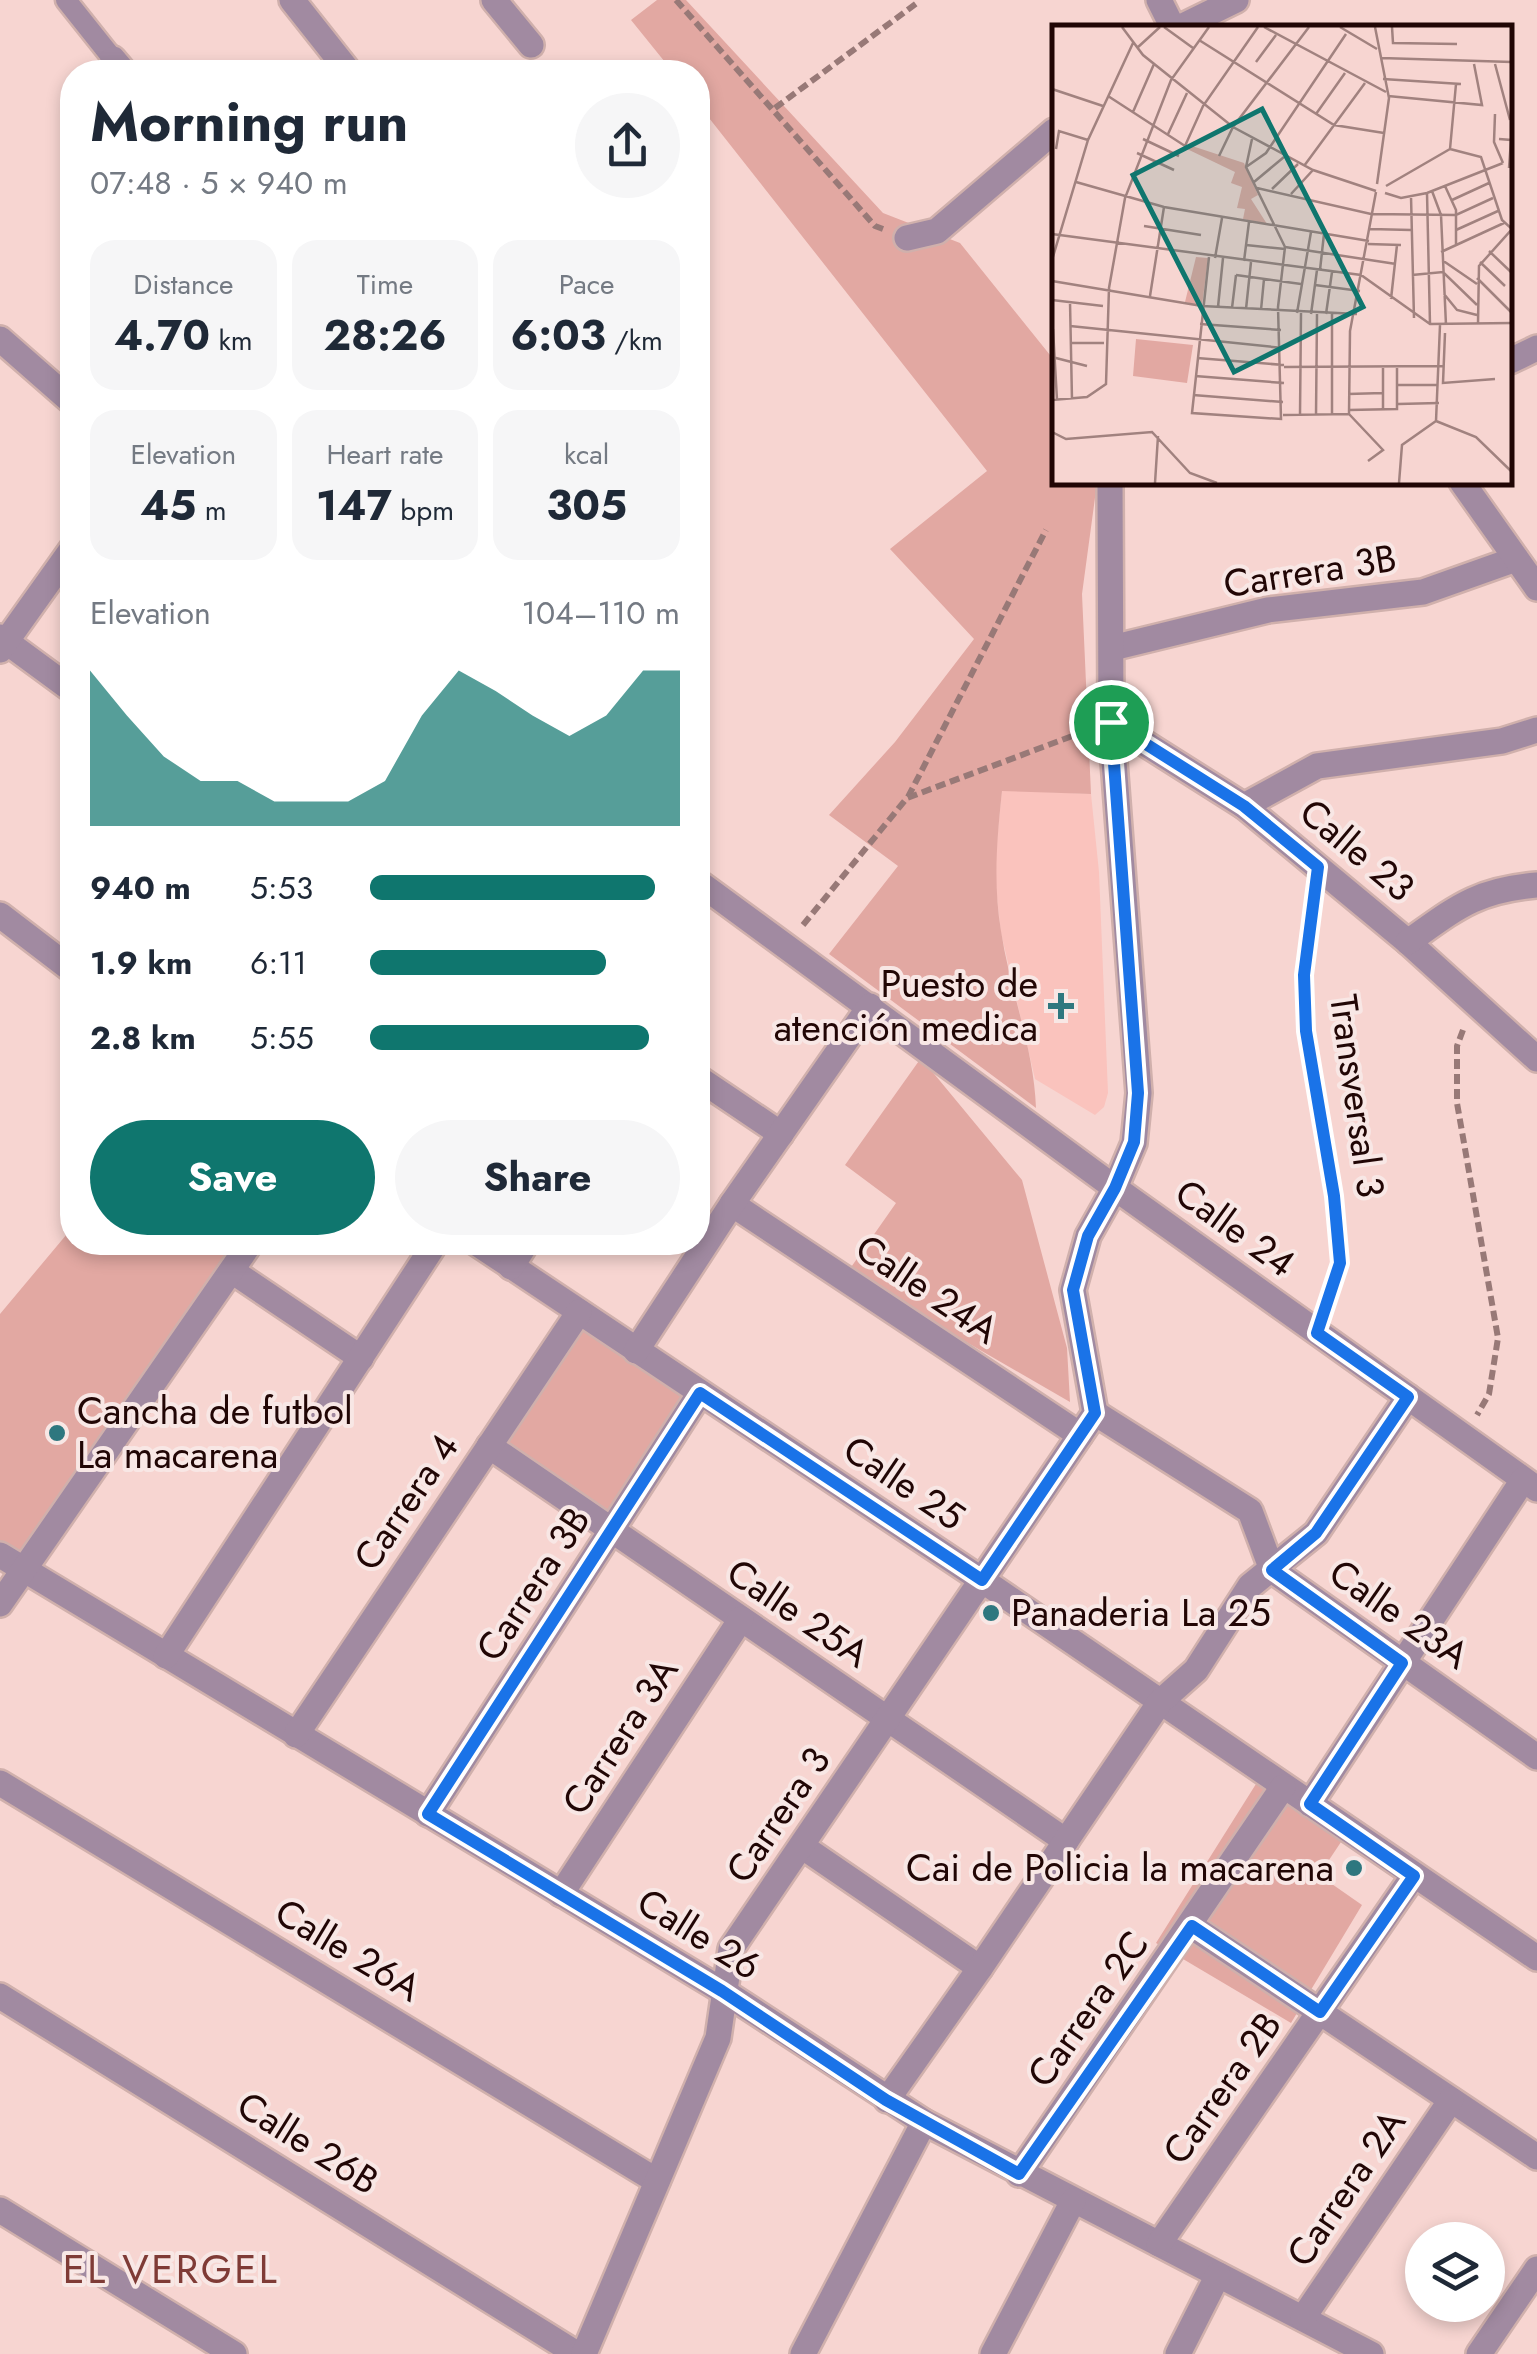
<!DOCTYPE html>
<html lang="en">
<head>
<meta charset="utf-8">
<style>
  :root { --surface:#fff; --page:#f6f6f7; --text:#1f2937; --muted:#747a83; --accent:#0f766e }
  body { margin:0; font-family:Jost,sans-serif; background:var(--page); color:var(--text); height:100vh; display:flex; flex-direction:column; font-size:38px; white-space:nowrap }
  * { box-sizing:border-box; margin:0 }
  p { font-size:32px; color:var(--muted) }
  .icon { flex:none; width:55px; height:55px; fill:none; stroke:currentColor; stroke-width:2; stroke-linecap:round; stroke-linejoin:round }
  .map { position:relative; flex:1; overflow:hidden }
  .panel { position:absolute; left:60px; top:60px; width:650px; height:1195px; display:flex; flex-direction:column; background:var(--surface); border-radius:40px; box-shadow:0 5px 15px #0003 }
  .panel>* { flex:none }
  .buttons { position:absolute; left:1405px; top:2222px; display:grid; gap:20px }
  .buttons a { display:grid; place-items:center; width:100px; height:100px; border-radius:50%; background:var(--surface); box-shadow:0 5px 15px #0003; font-size:50px }
  .pin { position:absolute; display:grid; place-items:center; width:85px; height:85px; color:#fff; margin:-42px; border:5px solid #fff; border-radius:50%; box-shadow:0 2px 10px #0007 }
  .round { display:grid; place-items:center; flex:none; width:105px; height:105px; border-radius:52px; background:var(--page) }
  .head { display:flex; align-items:center; justify-content:space-between; height:170px; padding:0 30px }
  h1 { font-size:55px; font-weight:700; line-height:75px }
  .stats { display:grid; grid-template-columns:repeat(3,1fr); gap:15px; height:170px; padding:10px 30px }
  .stats div { display:grid; align-content:center; border-radius:25px; background:var(--page); text-align:center }
  .stats b { font-size:42px; font-weight:700 }
  .stats small { font-size:28px; font-weight:400 }
  .stats p { font-size:28px }
  .chart { height:280px; padding:20px 30px }
  .chart p { display:flex; justify-content:space-between }
  .chart svg { width:100%; height:180px; margin-top:10px; fill:var(--accent); opacity:.7 }
  .primary-button { display:flex; gap:20px; margin-top:auto; padding:20px 30px }
  .primary-button a { flex:1; height:115px; border-radius:60px; background:var(--accent); color:#fff; font-size:40px; font-weight:700; line-height:115px; text-align:center }
  .primary-button a+a { background:var(--page); color:var(--text) }
  ul { padding:0 30px; list-style:none; font-size:32px }
  li { display:grid; grid-template-columns:160px 120px 1fr; align-items:center; height:75px }
  li i { height:25px; border-radius:12px; background:var(--accent) }
  .map>svg:first-child { display:block }
  .built { fill:#fac3bd }
  .green { fill:#e2a8a2 }
  .lines { fill:none; stroke-linecap:round; stroke-linejoin:round }
  .service-casing { stroke:#d0b0ac; stroke-width:25 }
  .minor-casing { stroke:#d0b0ac; stroke-width:30 }
  .tertiary-casing { stroke:#d0b0ac; stroke-width:30 }
  .path { stroke:#987977; stroke-width:6; stroke-dasharray:10 5; stroke-linecap:butt }
  .service { stroke:#a18aa1; stroke-width:20 }
  .minor { stroke:#a18aa1; stroke-width:25 }
  .tertiary { stroke:#a18aa1; stroke-width:25 }
  .route-casing { stroke:#fff; stroke-width:20 }
  .route { stroke:#1a73e8; stroke-width:12 }
  .poi-dot { fill:#2e777f; stroke:#f8e7e5; stroke-width:4 }
  .labels { text-anchor:middle; stroke-width:8; stroke-linejoin:round; paint-order:stroke }
  .street-label { font-size:38px; fill:#210605; stroke:#f8e7e5 }
  .poi-label { font-size:38px; fill:#210605; stroke:#f8e7e5; text-anchor:end }
  .neighbourhood-label { font-size:40px; letter-spacing:2.5px; fill:#7f3b36; stroke:#f8e7e5 }
  .inset-road { fill:none; stroke:#a1827f; stroke-width:2.5 }
  .view { fill:#0f766e; fill-opacity:0.15; stroke:#0f766e; stroke-width:5 }
  .inset-edge { fill:none; stroke:#210605; stroke-width:5 }
</style>
</head>
<body>
<div class="map">
<svg width="1537" height="2354" viewBox="0 0 1537 2354">
  <rect width="100%" height="100%" fill="#f7d5d1"/>
  <!-- built -->
  <path class="built" d="M1002,790l89,4 8,78 9,221 -4,14 -9,8 -60,-36 -34,-146 -7,-61z"/>
  <!-- green -->
  <g class="green">
    <path d="M657,0h29l197,213 77,30 94,117v122l43,1 -15,111 9,200 -89,-3c-5,48 -9,92 -1,140 9,60 33,117 35,177l-207,-154 69,-88 -69,-51 66,-73 79,-103 -84,-90 97,-78 -289,-367v-32h-25l-42,-52z"/>
    <path d="M921,1058l101,122 45,168 3,54 -223,-129 49,-70 -51,-38z"/>
    <path d="M72,1228v14l173,1 -224,325 -21,-17v-237z"/>
    <path d="M580,1316l109,73 -84,126 -109,-73z"/>
    <path d="M1261,1776l86,57 -28,42 43,30 -71,118 -135,-80z"/>
  </g>
  <g class="lines">
    <!-- service casing -->
    <g class="service-casing">
      <path id="service" d="M66,0l47,59"/>
    </g>
    <!-- minor casing -->
    <g class="minor-casing">
      <g id="minor">
        <path d="M292,0l57,72"/>
        <path d="M494,0l37,45"/>
        <path d="M1179,28l57,-28"/>
        <path d="M113,59l11,13"/>
        <path d="M907,238l30,-7 117,-100"/>
        <path d="M0,339l72,63"/>
        <path d="M1510,361l27,-13"/>
        <path d="M0,637l72,53"/>
        <path d="M1112,648l156,-38 155,-18 93,-33"/>
        <path d="M0,650l72,-101"/>
        <path d="M1111,722l133,84 164,136 129,117"/>
        <path d="M1244,806l73,-40 185,-25 35,-11"/>
        <path d="M698,882l417,306 422,301"/>
        <path d="M0,915l72,55"/>
        <path d="M1408,942c48,-34 68,-52 129,-57"/>
        <path d="M698,1078l83,56"/>
        <path d="M732,1204l348,231"/>
        <path d="M475,1242l507,338 555,378"/>
        <path d="M511,1267l16,-25"/>
        <path d="M232,1271l129,87"/>
        <path d="M636,1351l96,-147 138,-198"/>
        <path d="M1095,1413l-22,-123 15,-54 27,-48 19,-45 5,-50 -28,-371 -1,-240"/>
        <path d="M1095,1413l155,98 22,59 265,187"/>
        <path d="M489,1446l577,395"/>
        <path d="M0,1555l723,436 201,131 447,232"/>
        <path d="M0,1604l251,-362"/>
        <path d="M166,1656l270,-414"/>
        <path d="M296,1735l283,-423"/>
        <path d="M0,1783l657,398"/>
        <path d="M1310,1804l213,-324"/>
        <path d="M428,1814l272,-421"/>
        <path d="M803,1847l177,121"/>
        <path d="M561,1894l180,-275"/>
        <path d="M1191,1926l346,231"/>
        <path d="M0,1996l577,358"/>
        <path d="M887,2100l93,-132 180,-266 36,-32 54,-84 66,-53 92,-136"/>
        <path d="M1019,2174l264,-387"/>
        <path d="M0,2210l234,144"/>
        <path d="M1159,2244l255,-369"/>
        <path d="M1303,2318l148,-218"/>
        <path d="M584,2354l134,-316 13,-89 364,-536"/>
        <path d="M803,2354l121,-232"/>
        <path d="M993,2354l80,-153"/>
        <path d="M1178,2354l40,-79"/>
        <path d="M1479,2354l58,-85"/>
      </g>
    </g>
    <!-- tertiary casing -->
    <g class="tertiary-casing">
      <g id="tertiary">
        <path d="M1159,0l14,28"/>
        <path d="M1462,482l75,106"/>
      </g>
    </g>
    <!-- path -->
    <g class="path">
      <path d="M676,0l199,226 8,3"/>
      <path d="M775,108l142,-105"/>
      <path d="M908,797l138,-267"/>
      <path d="M1314,896l-10,79 2,56 28,165 7,67 -16,45"/>
      <path d="M803,925l104,-127 176,-66"/>
      <path d="M1463,1030l-6,16v57l41,235 -9,56 -12,21"/>
    </g>
    <!-- service -->
    <use href="#service" class="service"/>
    <!-- minor -->
    <use href="#minor" class="minor"/>
    <!-- tertiary -->
    <use href="#tertiary" class="tertiary"/>
  </g>
  <g class="lines">
    <!-- route casing -->
    <g class="route-casing">
      <path id="route" d="M1111,722l133,84 74,61 -14,108 2,56 28,165 6,67 -23,70 91,64 -92,136 -44,37 130,93 -92,141 104,72 -94,136 -128,-86 -173,248 -133,-74 -164,-109 -294,-177 272,-421 282,187 113,-167 -22,-123 15,-54 27,-48 19,-46 4,-49z"/>
    </g>
    <!-- route -->
    <use href="#route" class="route"/>
  </g>
  <!-- markers -->
  <g class="poi-dot">
    <path d="M1056 991h10v10h10v10h-10v10h-10v-10h-10v-10h10z"/>
    <circle cx="57" cy="1433" r="10"/>
    <circle cx="991" cy="1613" r="10"/>
    <circle cx="1354" cy="1868" r="10"/>
  </g>
  <g class="labels">
    <!-- street labels -->
    <g class="street-label">
      <text transform="translate(1310 571) rotate(-9)" y="13">Carrera 3B</text>
      <text transform="translate(1357 850) rotate(40)" y="13">Calle 23</text>
      <text transform="translate(1357 1096) rotate(82)" y="13">Transversal 3</text>
      <text transform="translate(1235 1228) rotate(36)" y="13">Calle 24</text>
      <text transform="translate(927 1289) rotate(34)" y="13">Calle 24A</text>
      <text transform="translate(904 1483) rotate(34)" y="13">Calle 25</text>
      <text transform="translate(406 1502) rotate(-56)" y="13">Carrera 4</text>
      <text transform="translate(533 1584) rotate(-57)" y="13">Carrera 3B</text>
      <text transform="translate(798 1613) rotate(34)" y="13">Calle 25A</text>
      <text transform="translate(1399 1614) rotate(35)" y="13">Calle 23A</text>
      <text transform="translate(620 1736) rotate(-57)" y="13">Carrera 3A</text>
      <text transform="translate(778 1815) rotate(-56)" y="13">Carrera 3</text>
      <text transform="translate(699 1934) rotate(32)" y="13">Calle 26</text>
      <text transform="translate(348 1950) rotate(31)" y="13">Calle 26A</text>
      <text transform="translate(1088 2009) rotate(-55)" y="13">Carrera 2C</text>
      <text transform="translate(1222 2088) rotate(-55)" y="13">Carrera 2B</text>
      <text transform="translate(308 2143) rotate(32)" y="13">Calle 26B</text>
      <text transform="translate(1346 2188) rotate(-56)" y="13">Carrera 2A</text>
    </g>
    <!-- poi labels -->
    <g class="poi-label">
      <text x="1038" y="997">Puesto de<tspan x="1038" dy="44">atención medica</tspan></text>
      <text x="77" y="1424" text-anchor="start">Cancha de futbol<tspan x="77" dy="44">La macarena</tspan></text>
      <text x="1011" y="1626" text-anchor="start">Panaderia La 25</text>
      <text x="1334" y="1881">Cai de Policia la macarena</text>
    </g>
    <!-- neighbourhood labels -->
    <g class="neighbourhood-label">
      <text x="171" y="2283">EL VERGEL</text>
    </g>
  </g>
  <!-- overview -->
  <g transform="translate(1052 25)">
    <rect width="460" height="460" fill="#f7d5d1"/>
    <path d="M137,120l55,18 14,32 -7,4 16,25 -24,-5 2,-10 -8,-1 5,-21 -11,-4 4,-11 -48,-23zM144,232l12,1 -6,48 -17,-4zM84,314l57,6 -6,38 -54,-7z" fill="#e2a8a2"/>
    <path class="inset-road" d="M70,2l21,28 90,72 80,43 63,21M112,2l29,21M212,2l122,65M288,2l37,22M323,2l14,71 -12,86M340,2l1,16 64,1M147,15l135,85 50,8M85,23l23,-21M329,33l131,4M204,37l20,-27M443,39l15,56M331,54l78,5M0,64l51,17M56,71l77,50 18,-40 55,-79M336,71l94,9 -8,-41M81,87l21,-48M264,89l29,-41M443,89l-1,28 9,21M116,109l19,-41M91,114l36,17M200,114l-6,28 39,80M447,114l12,1 -2,28M4,124l3,-18 29,9M398,124l31,8 21,63 10,9 -33,37 -1,58M398,124l6,-65M85,128l37,17M167,131l14,-29 76,-100M252,141l61,-83M194,142l20,-14 80,-119M24,157l88,25 205,34M202,157l30,-25M334,161l64,-37M393,161l11,24v34M205,163l114,26 85,1 37,-17M220,164l26,-25M380,166l9,24 5,110M333,168l16,5 26,-5 76,-30M375,168l3,131M239,169l22,-24M359,171l3,122M400,175l37,-17M92,201l57,9M318,204l41,1M404,205l42,-19M0,209l309,41 69,49 82,-1M316,219l33,1M194,220l39,4M233,222l111,17M437,226l23,22M389,227l63,-29M157,232l-17,156 89,6 -3,-112 7,-60M163,233l7,-40M0,235l36,-120 45,-97M390,235l35,24M192,236l5,-39M428,237l25,24M268,245l4,-36M184,250l65,9M360,250l31,-3 34,33M425,253l35,35M0,256l150,25 155,8M263,260l45,6M392,269l13,16 20,5M98,271l14,-89M339,274l6,-54M0,275l51,6M18,277l2,98M166,282l5,-49M180,283l4,-33M194,284l5,-47M209,285l3,-31M245,288l14,-81M259,289l6,-44M274,289l6,-42M148,299l81,6M18,301l213,22M1,304l4,71M393,308l-2,50 52,-4M18,318h34M0,332l35,9M145,333l87,7M232,342l159,-1M331,342v43M143,351l89,7M346,360h39M296,369l35,-1M141,370l90,7M0,375l35,-3 19,-13 3,-96 16,-90 46,-118 38,-53M346,379l41,-1M297,385l48,-1v-42M297,389l1,-83 26,-139M297,389l34,36 -15,11M231,390l66,-1M248,390l1,-102M264,390l1,-101M280,390v-101M384,396l4,-96M384,396l40,16 36,35M0,407l14,7 86,-7 38,41 27,10M103,458l3,-47M347,458l3,-38 34,-24"/>
    <path class="view" d="M210,84l101,198 -129,65 -101,-197z"/>
    <rect width="460" height="460" class="inset-edge"/>
  </g>
</svg>
<div class="buttons">
<a><svg class="icon" aria-label="layers" viewBox="0 0 24 24"><path d="M12 4l9 5-9 5-9-5zM3 14l9 5 9-5"/></svg></a>
</div>
<div class="pin" style="left:1111px;top:722px;background:#1e9e55"><svg class="icon" aria-label="arrive" viewBox="0 0 24 24"><path d="M6 21V4h12l-3 4 3 4H6"/></svg></div>
<section class="panel">
<div class="head"><div><h1>Morning run</h1><p>07:48 · 5 × 940 m</p></div><a class="round"><svg class="icon" aria-label="share" viewBox="0 0 24 24"><path d="M12 15V3M7 8l5-5 5 5M5 13v7h14v-7"/></svg></a></div>
<div class="stats">
<div><p>Distance</p><b>4.70<small> km</small></b></div>
<div><p>Time</p><b>28:26</b></div>
<div><p>Pace</p><b>6:03<small> /km</small></b></div>
</div>
<div class="stats">
<div><p>Elevation</p><b>45<small> m</small></b></div>
<div><p>Heart rate</p><b>147<small> bpm</small></b></div>
<div><p>kcal</p><b>305</b></div>
</div>
<div class="chart"><p><span>Elevation</span>104–110 m</p>
<svg viewBox="0 0 160 44" preserveAspectRatio="none"><path d="M0 44V6L10 17L20 27L30 33L40 33L50 38L60 38L70 38L80 33L90 17L100 6L110 11L120 17L130 22L140 17L150 6L160 6V44z"/></svg>
</div>
<ul>
<li><b>940 m</b>5:53<i style="width:92%"></i></li>
<li><b>1.9 km</b>6:11<i style="width:76%"></i></li>
<li><b>2.8 km</b>5:55<i style="width:90%"></i></li>
</ul>
<div class="primary-button"><a>Save</a><a>Share</a></div>
</section>
</div>
</body>
</html>
